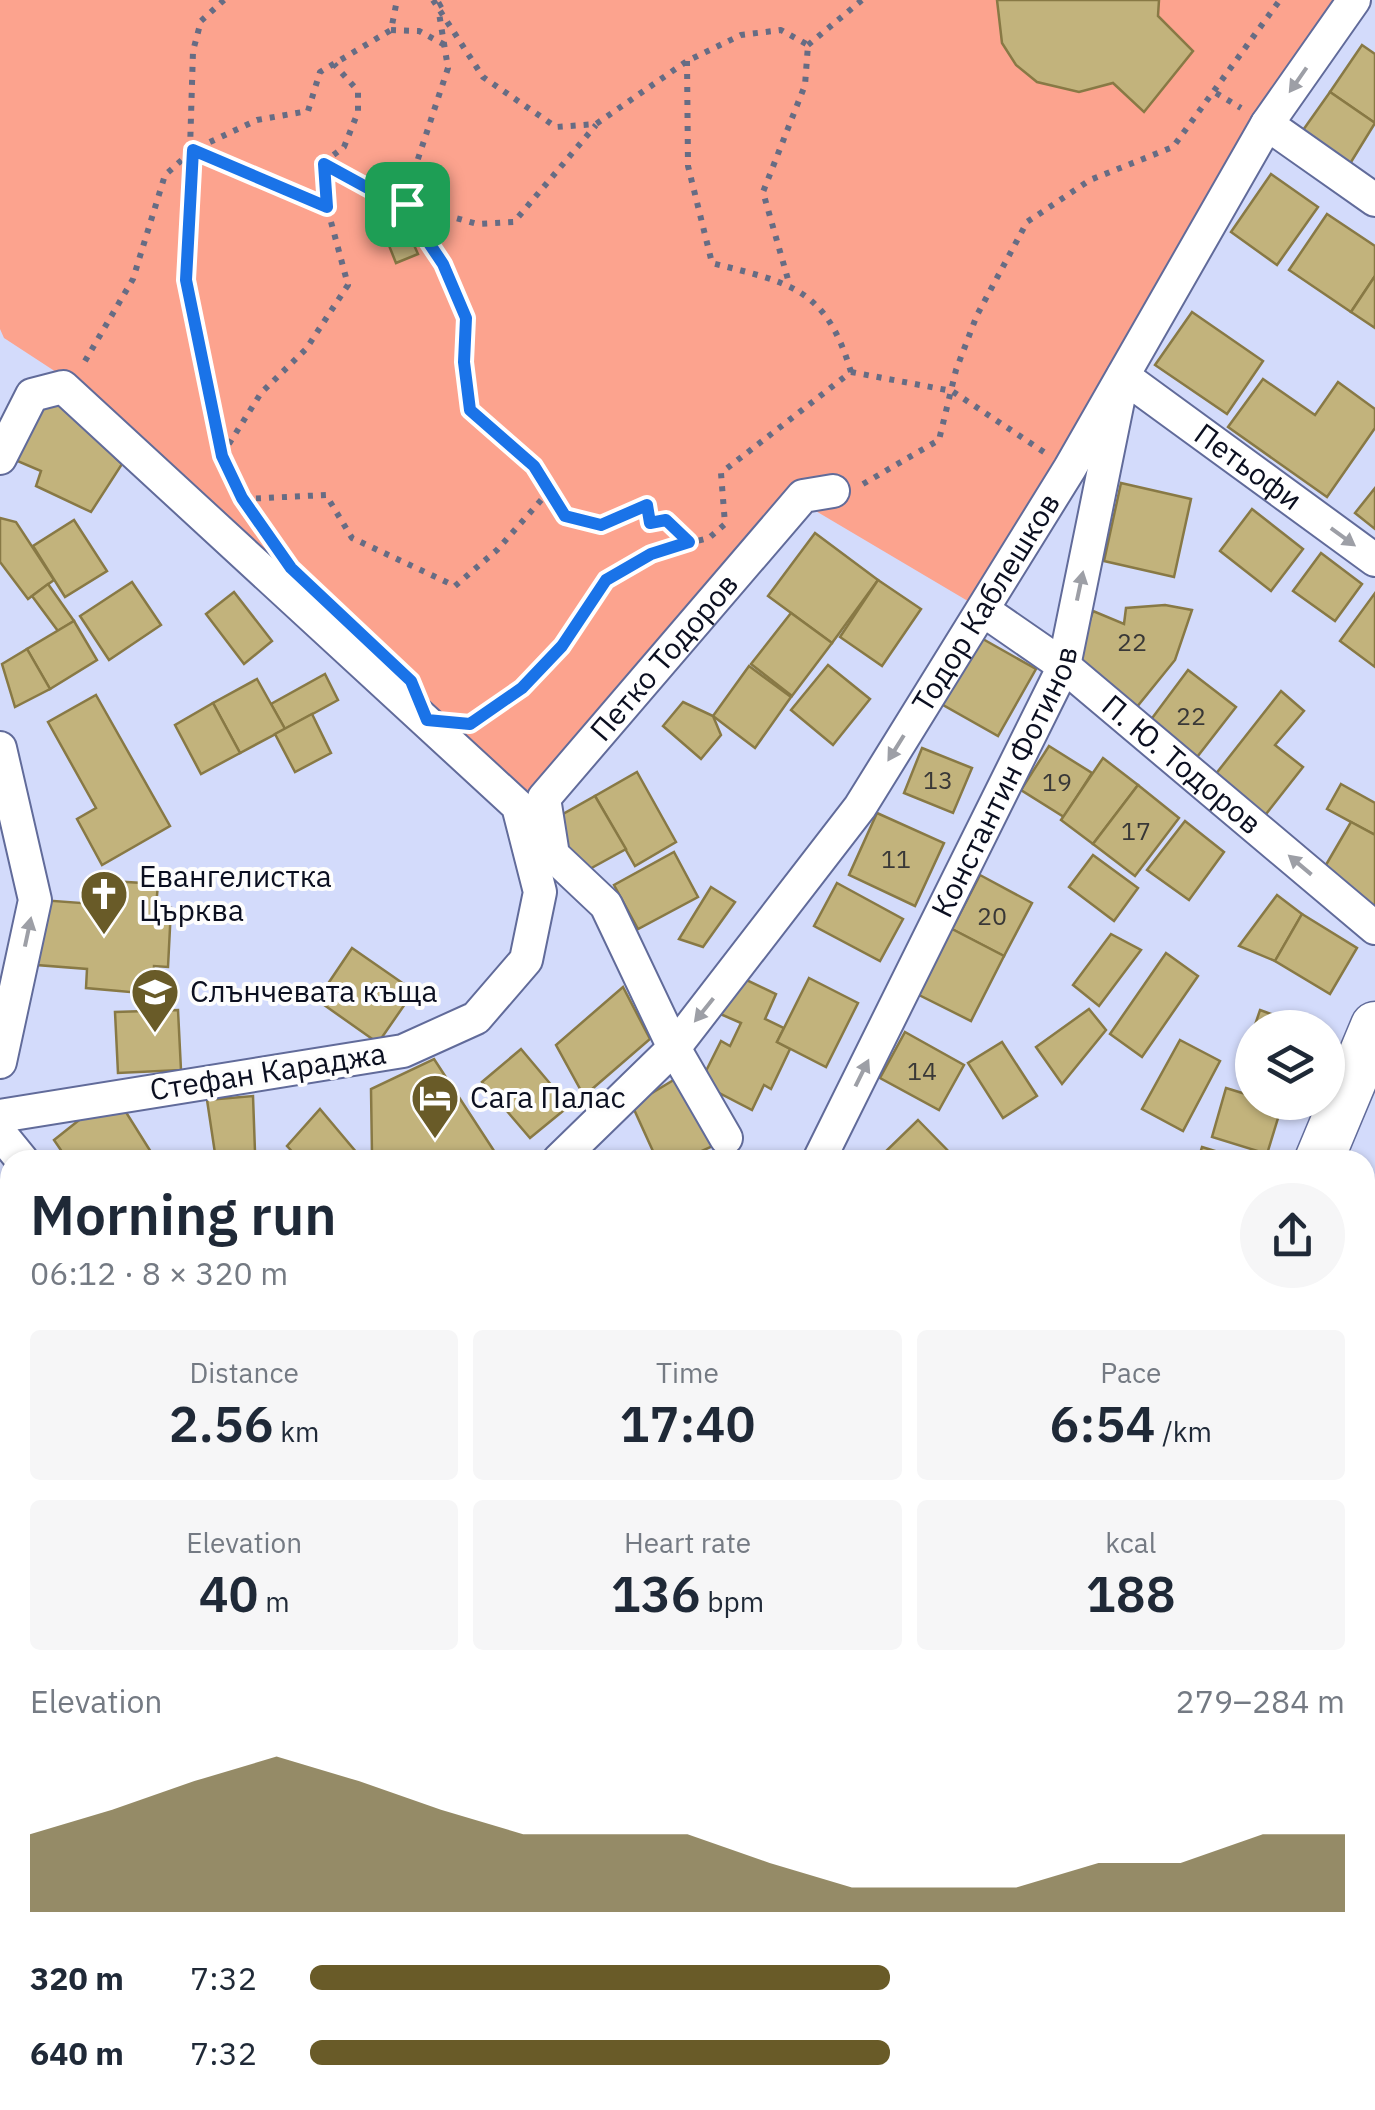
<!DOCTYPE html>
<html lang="en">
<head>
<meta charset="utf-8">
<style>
  :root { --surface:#fff; --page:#f6f6f7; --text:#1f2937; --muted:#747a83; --accent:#695b28 }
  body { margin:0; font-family:"IBM Plex Sans",sans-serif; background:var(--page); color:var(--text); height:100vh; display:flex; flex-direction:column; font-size:38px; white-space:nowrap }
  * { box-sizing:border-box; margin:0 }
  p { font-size:32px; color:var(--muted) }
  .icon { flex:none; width:55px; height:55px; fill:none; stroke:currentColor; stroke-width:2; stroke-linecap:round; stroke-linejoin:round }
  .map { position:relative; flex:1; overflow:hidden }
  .panel { position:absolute; left:0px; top:1150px; width:1375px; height:960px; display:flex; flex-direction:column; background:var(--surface); border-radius:30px 30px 0 0; box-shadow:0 2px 8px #0004 }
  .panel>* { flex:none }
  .tools { position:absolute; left:1235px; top:1010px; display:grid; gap:20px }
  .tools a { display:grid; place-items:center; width:110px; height:110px; border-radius:50%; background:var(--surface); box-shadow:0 2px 8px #0004; font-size:50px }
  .pin { position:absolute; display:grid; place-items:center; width:85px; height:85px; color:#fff; margin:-42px; border-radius:20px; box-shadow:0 5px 15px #0006 }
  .round { display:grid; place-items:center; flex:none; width:105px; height:105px; border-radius:52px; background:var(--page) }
  .overview { display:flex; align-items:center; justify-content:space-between; height:170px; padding:0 30px }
  h1 { font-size:55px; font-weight:600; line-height:75px }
  .stats { display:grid; grid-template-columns:repeat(3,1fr); gap:15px; height:170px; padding:10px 30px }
  .stats div { display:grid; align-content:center; border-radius:10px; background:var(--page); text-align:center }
  .stats b { font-size:50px; font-weight:600 }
  .stats small { font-size:28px; font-weight:400 }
  .stats p { font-size:28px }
  .chart { height:280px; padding:20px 30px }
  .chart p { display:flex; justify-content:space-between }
  .chart svg { width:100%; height:180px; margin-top:10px; fill:var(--accent); opacity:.7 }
  ul { padding:0 30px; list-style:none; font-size:32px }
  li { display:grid; grid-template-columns:160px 120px 1fr; align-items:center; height:75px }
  li i { height:25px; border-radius:12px; background:var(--accent) }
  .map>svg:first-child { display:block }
  .built { fill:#c4cfff }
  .green { fill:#fca38e }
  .building { fill:#c2b37c; stroke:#887945; stroke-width:2.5 }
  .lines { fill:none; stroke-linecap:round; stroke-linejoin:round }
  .street-casing { stroke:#616b9a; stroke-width:36 }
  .secondary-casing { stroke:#616b9a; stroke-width:51 }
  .path { stroke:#666c84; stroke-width:6; stroke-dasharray:5 8; stroke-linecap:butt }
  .street { stroke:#fff; stroke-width:32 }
  .secondary { stroke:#fff; stroke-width:48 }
  .oneway { fill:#9d9fa6 }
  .route-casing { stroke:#fff; stroke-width:20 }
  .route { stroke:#1a73e8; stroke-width:12 }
  .labels { text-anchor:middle; stroke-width:8; stroke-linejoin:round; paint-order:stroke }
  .number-label { font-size:25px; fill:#393837 }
  .street-label { font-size:30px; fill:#0b0f20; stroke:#fdfdfd }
  .poi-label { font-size:30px; fill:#0b0f20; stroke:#fdfdfd; text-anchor:start }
</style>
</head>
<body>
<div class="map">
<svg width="1375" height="2110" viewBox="0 0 1375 2110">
  <rect width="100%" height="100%" fill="#d3dbfb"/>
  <!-- built -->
  <path class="built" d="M1365,1522l10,5v454l-10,6z"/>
  <!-- green -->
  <g class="green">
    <path d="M0,0h1354l-371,610 -174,-103 -282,302 -451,-424 -72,-47 -4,-9z"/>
    <path d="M10,1757v198h-10v-196z"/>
  </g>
  <!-- building -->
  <g class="building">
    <path d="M997,0h162l-1,16 35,35 -49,61 -31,-29 -34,9 -42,-10 -21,-17 -14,-22z"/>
    <path d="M1362,45l13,9v69l-45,-31z"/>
    <path d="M1330,92l45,31 -27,44 -47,-34z"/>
    <path d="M1271,174l47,33 -41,58 -46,-33z"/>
    <path d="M1327,214l48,32v30l-24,36 -62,-42z"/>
    <path d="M409,234l9,20 -22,9 -8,-20z"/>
    <path d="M1375,276v52l-24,-16z"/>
    <path d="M1192,312l71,49 -36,53 -72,-49z"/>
    <path d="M1263,379l52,36 23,-33 37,27v19l-48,69 -99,-70z"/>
    <path d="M58,403l64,61 -31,48 -55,-26 5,-15 -33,-14 25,-47z"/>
    <path d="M1121,483l70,16 -17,78 -70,-16z"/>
    <path d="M1375,488v41l-20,-16z"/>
    <path d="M1252,509l51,40 -32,42 -51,-40z"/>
    <path d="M0,518l16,4 38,58 -26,19 -28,-37z"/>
    <path d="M74,520l33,51 -42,26 -32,-51z"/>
    <path d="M815,533l63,47 -46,63 -64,-47z"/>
    <path d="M1321,553l41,31 -27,37 -42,-30z"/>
    <path d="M878,580l43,29 -39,57 -42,-29z"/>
    <path d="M132,582l29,43 -52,35 -29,-44z"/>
    <path d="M48,584l26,37 -16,10 -26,-35z"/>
    <path d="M234,592l38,49 -28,23 -38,-50z"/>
    <path d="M1375,593v74l-35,-26z"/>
    <path d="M1165,605l27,5 -17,50 -39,48 -62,-40 19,-57 31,13 2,-16z"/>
    <path d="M791,613l41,30 -40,53 -41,-32z"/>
    <path d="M74,621l23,39 -47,29 -23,-40z"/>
    <path d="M974,634l62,35 -38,67 -62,-35z"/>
    <path d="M27,649l23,40 -35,18 -13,-43z"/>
    <path d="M828,665l42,34 -37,46 -42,-35z"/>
    <path d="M749,666l42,31 -36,51 -42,-32z"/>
    <path d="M1188,670l48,37 -42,54 -47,-36z"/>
    <path d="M325,674l13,26 -53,29 -14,-25z"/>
    <path d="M257,679l28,50 -45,24 -27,-50z"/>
    <path d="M1281,691l23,20 -29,34 28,22 -44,56 -44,-48z"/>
    <path d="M96,695l74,131 -68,39 -25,-46 19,-11 -48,-86z"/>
    <path d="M683,702l30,14 8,19 -20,24 -38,-33z"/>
    <path d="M213,703l27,50 -39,21 -26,-49z"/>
    <path d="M312,714l19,39 -36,19 -20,-38z"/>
    <path d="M1049,746l43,27 -28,44 -43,-27z"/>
    <path d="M922,748l50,20 -19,45 -49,-20z"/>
    <path d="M1103,758l35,27 -45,59 -32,-24z"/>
    <path d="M637,772l39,70 -41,24 -40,-70z"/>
    <path d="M1341,784l34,19v32l-48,-26z"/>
    <path d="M1138,785l41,33 -44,58 -42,-32z"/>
    <path d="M595,796l31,53 -40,22 -24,-22 -6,-31z"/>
    <path d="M877,813l67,30 -29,63 -66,-31z"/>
    <path d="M1185,821l39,31 -35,48 -42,-30z"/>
    <path d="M1351,822l24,13v73l-52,-38z"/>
    <path d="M674,852l24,45 -60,32 -24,-44z"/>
    <path d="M1093,855l45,33 -24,33 -45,-34z"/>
    <path d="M980,875l52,28 -28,53 -52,-27z"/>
    <path d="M95,880l63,4 -2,23 15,1 -3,59 -14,-1 -2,28 -66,-6 1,-19 -50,-4 4,-65 53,4z"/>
    <path d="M837,883l66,36 -23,42 -66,-35z"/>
    <path d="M711,887l24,15 -32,45 -24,-8z"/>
    <path d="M1277,895l25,19 -27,47 -36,-15z"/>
    <path d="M1302,914l55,34 -27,46 -55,-33z"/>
    <path d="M952,929l52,27 -33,65 -52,-26z"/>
    <path d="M1111,934l30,16 -42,56 -26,-21z"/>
    <path d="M352,948l62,43 -36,52 -61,-43z"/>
    <path d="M1166,953l32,23 -56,81 -32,-23z"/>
    <path d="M736,975l40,19 -11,25 19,9 -7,14 13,7 -19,40 -7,-4 -12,25 -52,-27 21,-42 9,5 11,-23 -23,-10z"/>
    <path d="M809,978l49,25 -32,64 -49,-25z"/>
    <path d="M623,987l27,52 -66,57 -28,-51z"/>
    <path d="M1089,1009l17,21 -44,54 -26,-37z"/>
    <path d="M178,1010l3,60 -63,3 -3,-61z"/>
    <path d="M1260,1010l49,18h-55z"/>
    <path d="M1252,1031v34l-10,-4z"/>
    <path d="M905,1032l59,33 -25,45 -59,-32z"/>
    <path d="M1180,1040l40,21 -37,70 -41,-22z"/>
    <path d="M1002,1042l35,54 -34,22 -35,-55z"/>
    <path d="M521,1049l48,57 -39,32 -48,-56z"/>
    <path d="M434,1059l66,101h-123l-5,-5 -1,-66z"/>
    <path d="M677,1078l36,68 -31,14h-25l-25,-55z"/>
    <path d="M1226,1088l26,8v6l30,3 -15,49 -55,-17z"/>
    <path d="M253,1096l2,56 -17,7 -22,1 -9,-60z"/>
    <path d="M93,1109h31l32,51h-95l4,-4 -11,-16z"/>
    <path d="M320,1109l42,50 -1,1h-61l-13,-14z"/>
    <path d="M918,1120l39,40h-69l-5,-6z"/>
    <path d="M1202,1147l42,13h-46z"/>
    <path d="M0,1189l10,11v16l-10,9z"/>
    <path d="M10,1253v62l-10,-12v-42z"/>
    <path d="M0,1426l10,2v71l-10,-2z"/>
    <path d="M1365,1445l10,4v51l-10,-5z"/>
    <path d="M0,1550l10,2v85l-10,-1z"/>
    <path d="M1375,1653v95l-10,6v-95z"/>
    <rect x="0" y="2004" width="10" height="90"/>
    <path d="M1375,2028v31l-10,-16v-9z"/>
    <path d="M35,2100h50l-1,10h-49z"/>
    <path d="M117,2100h79v10h-78z"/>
    <path d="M309,2100h66l-2,10z"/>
    <path d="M447,2100h56l-2,10h-56z"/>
    <path d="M572,2100h48l5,10h-58z"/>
    <path d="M1057,2100h48l14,3 1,7h-65z"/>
    <path d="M1270,2100h57l6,10h-79z"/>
  </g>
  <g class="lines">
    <!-- street casing -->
    <g class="street-casing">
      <g id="street">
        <path d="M1267,124l108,76"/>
        <path d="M0,458l32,-63 31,-8 455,419 22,86 -14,68 -50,58 -73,33 -403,65"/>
        <path id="s1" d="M983,610l81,56 311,262"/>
        <path d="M0,748l35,152 -35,162"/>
        <path d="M0,1133l22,27"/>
        <path id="s2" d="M726,1138l-52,-90 -68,-143 -53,-50 -9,-57 259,-302 30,-5"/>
        <path id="s3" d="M559,1160l115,-112 186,-241 210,-339 197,-344 87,-124"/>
        <path id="s4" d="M819,1160l245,-494 59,-290 252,184"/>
        <path d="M0,1521l10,2"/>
        <path d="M1365,2006l10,-6"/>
        <path d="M1365,2095l10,15"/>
        <path d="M237,2100l1,10"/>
        <path d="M654,2100l5,10"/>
        <path d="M865,2100l141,5"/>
        <path d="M1211,2110l15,-10"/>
      </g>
    </g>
    <!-- secondary casing -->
    <g class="secondary-casing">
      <g id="secondary">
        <path d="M1319,1160l56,-134"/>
        <path d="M1006,2110l1,-10"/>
      </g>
    </g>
    <!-- path -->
    <g class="path">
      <path d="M224,0l-23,21 -8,30 -7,229 35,176 25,48"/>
      <path d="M433,0l50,77 73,50 40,-3 91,-63 54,-26 40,-5 27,15 -3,40 -42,107 26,91"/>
      <path d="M438,6l11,-6"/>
      <path d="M391,30l28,1 26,14"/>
      <path d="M808,45l54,-45"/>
      <path d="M687,61l1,105 24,97c77,20 114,24 139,109"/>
      <path d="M1216,93l25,15"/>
      <path d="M194,151l133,56"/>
      <path d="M323,163l84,41 36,61 24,52 -3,45 6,48 64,56 31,50 36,9 46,-20 3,18 16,-4 23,24 20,-5 16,-14 -4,-51 130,-101"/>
      <path d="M407,204l70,20 37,-2 82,-97"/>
      <path d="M389,238l-6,-5v-10l29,-46 36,-109 -9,-55"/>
      <path d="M85,361l48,-82 32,-104 28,-25 64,-30 51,-9 12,-39 71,-42 6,-30"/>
      <path d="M851,372l101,19 92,61"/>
      <path d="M222,455l39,-62 45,-44 42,-64 -21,-78 -4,-44 21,-16 14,-35v-21l-24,-27"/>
      <path d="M863,484l76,-44 17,-70 21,-55 50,-93 63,-42 83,-33 107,-147"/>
      <path d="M243,499l83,-4 26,43 103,48 42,-36 53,-60"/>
      <path d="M473,721l48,-33 41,-42 44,-66 45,-26 38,-11"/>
      <path d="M10,1964h-5l1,29h4"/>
    </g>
    <!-- street -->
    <use href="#street" class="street"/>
    <!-- secondary -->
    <use href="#secondary" class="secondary"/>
  </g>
  <!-- one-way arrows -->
  <defs><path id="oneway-solid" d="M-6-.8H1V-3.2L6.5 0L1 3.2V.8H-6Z" transform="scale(2.5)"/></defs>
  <g class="oneway">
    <use href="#oneway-solid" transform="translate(1298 80) rotate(125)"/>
    <use href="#oneway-solid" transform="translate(1343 537) rotate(36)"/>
    <use href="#oneway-solid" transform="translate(1080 586) rotate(-78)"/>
    <use href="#oneway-solid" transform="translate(896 748) rotate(122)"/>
    <use href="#oneway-solid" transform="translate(1300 865) rotate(-140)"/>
    <use href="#oneway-solid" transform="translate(28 932) rotate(-78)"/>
    <use href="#oneway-solid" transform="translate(704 1010) rotate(129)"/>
    <use href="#oneway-solid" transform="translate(862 1073) rotate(-64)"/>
  </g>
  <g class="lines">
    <!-- route casing -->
    <g class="route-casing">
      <path id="route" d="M193,150l134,57 -3,-43 53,29 22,5 44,66 23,54 -2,44 6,48 64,56 31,50 36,9 46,-20 3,18 16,-3 23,22 -38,12 -45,26 -44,66 -40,42 -52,36 -43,-4 -16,-39 -120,-113 -49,-70 -20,-42 -36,-176z"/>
    </g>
    <!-- route -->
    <use href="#route" class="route"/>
  </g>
  <!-- icons -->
  <defs>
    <g id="church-pin" transform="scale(2.5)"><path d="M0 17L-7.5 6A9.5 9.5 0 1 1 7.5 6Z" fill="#695b28" stroke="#fdfdfd"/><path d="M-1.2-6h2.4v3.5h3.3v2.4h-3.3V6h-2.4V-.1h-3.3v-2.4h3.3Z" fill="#fff"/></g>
    <g id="school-pin" transform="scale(2.5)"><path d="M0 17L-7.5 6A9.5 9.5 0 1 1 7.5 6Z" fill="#695b28" stroke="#fdfdfd"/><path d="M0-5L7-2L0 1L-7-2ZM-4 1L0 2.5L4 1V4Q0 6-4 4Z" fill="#fff"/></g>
    <g id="hotel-pin" transform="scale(2.5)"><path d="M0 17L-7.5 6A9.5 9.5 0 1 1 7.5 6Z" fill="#695b28" stroke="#fdfdfd"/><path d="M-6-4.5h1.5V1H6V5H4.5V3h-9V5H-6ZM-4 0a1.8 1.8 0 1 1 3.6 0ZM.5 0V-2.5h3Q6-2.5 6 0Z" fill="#fff"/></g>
  </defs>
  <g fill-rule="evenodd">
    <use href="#church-pin" x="104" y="894"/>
    <use href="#school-pin" x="155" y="992"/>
    <use href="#hotel-pin" x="435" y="1098"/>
  </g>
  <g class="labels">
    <!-- number labels -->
    <g class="number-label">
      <text x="1132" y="651">22</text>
      <text x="1191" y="725">22</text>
      <text x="938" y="789">13</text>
      <text x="1057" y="791">19</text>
      <text x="1136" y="840">17</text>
      <text x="896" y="868">11</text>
      <text x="992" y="925">20</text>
      <text x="922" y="1080">14</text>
    </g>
    <!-- street labels -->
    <g class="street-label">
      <text dy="10" stroke="none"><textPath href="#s4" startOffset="1002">Петьофи</textPath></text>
      <text dy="10" stroke="none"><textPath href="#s3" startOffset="705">Тодор Каблешков</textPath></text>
      <text dy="10" stroke="none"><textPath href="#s2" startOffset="578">Петко Тодоров</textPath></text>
      <text dy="10" stroke="none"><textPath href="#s1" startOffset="252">П. Ю. Тодоров</textPath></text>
      <text dy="10" stroke="none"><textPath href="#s4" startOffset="422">Константин Фотинов</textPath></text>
      <text transform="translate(268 1072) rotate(-9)" y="10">Стефан Караджа</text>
    </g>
    <!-- poi labels -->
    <g class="poi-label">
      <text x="139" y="887">Евангелистка<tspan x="139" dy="34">Църква</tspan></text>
      <text x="190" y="1002">Слънчевата къща</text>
      <text x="470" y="1108">Сага Палас</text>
    </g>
  </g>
</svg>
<div class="tools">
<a><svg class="icon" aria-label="layers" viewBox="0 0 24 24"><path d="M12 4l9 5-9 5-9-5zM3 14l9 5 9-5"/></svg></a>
</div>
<div class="pin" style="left:407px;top:204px;background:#1e9e55"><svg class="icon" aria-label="arrive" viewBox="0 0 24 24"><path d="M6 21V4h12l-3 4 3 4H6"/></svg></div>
<section class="panel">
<div class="overview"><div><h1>Morning run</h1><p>06:12 · 8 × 320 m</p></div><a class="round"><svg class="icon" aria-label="share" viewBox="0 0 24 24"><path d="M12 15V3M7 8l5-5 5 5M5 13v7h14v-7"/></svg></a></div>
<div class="stats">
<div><p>Distance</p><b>2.56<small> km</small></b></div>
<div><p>Time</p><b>17:40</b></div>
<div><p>Pace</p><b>6:54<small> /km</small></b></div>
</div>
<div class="stats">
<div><p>Elevation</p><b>40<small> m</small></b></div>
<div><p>Heart rate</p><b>136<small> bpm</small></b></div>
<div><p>kcal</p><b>188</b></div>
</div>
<div class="chart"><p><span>Elevation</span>279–284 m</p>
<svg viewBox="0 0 160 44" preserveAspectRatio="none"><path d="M0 44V25L10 19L20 12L30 6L40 12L50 19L60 25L70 25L80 25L90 32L100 38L110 38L120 38L130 32L140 32L150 25L160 25V44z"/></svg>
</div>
<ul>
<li><b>320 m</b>7:32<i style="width:56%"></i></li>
<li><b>640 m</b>7:32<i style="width:56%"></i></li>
</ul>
</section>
</div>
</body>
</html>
